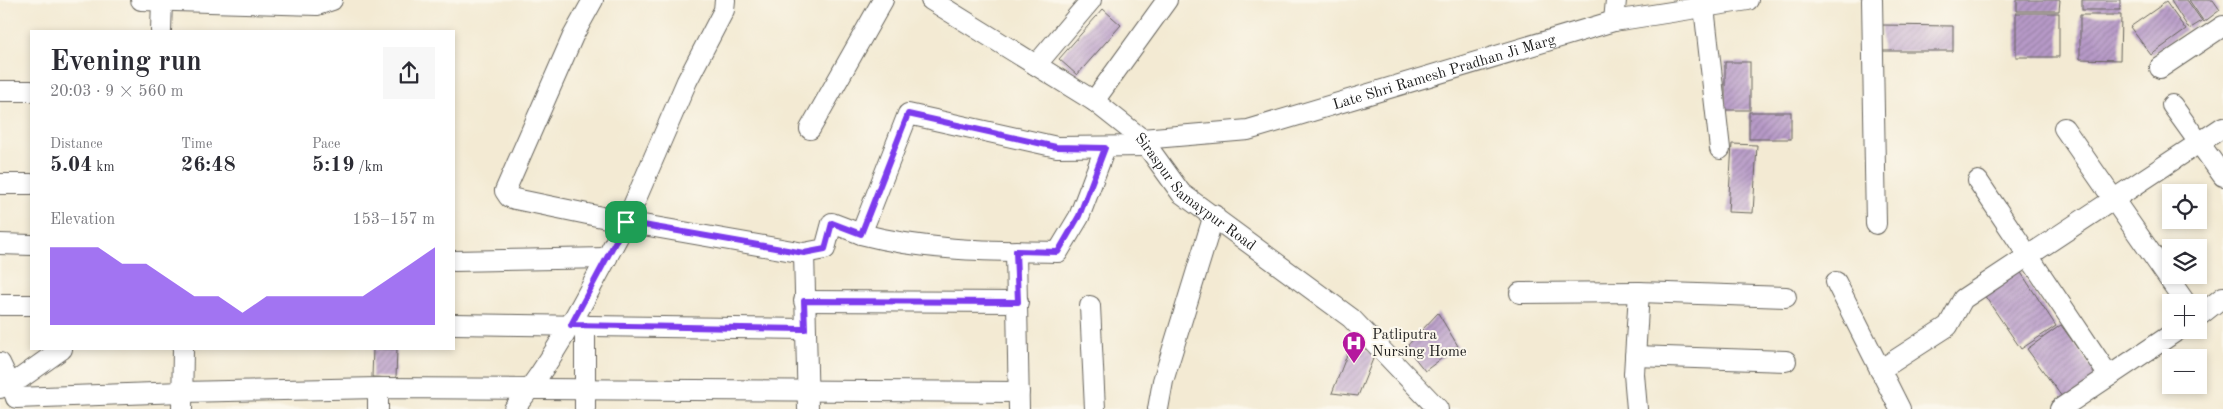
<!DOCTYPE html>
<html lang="en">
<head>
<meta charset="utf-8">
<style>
  :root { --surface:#fff; --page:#f7f7f7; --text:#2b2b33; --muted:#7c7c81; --accent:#7c3aed }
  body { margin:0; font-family:"Old Standard TT",serif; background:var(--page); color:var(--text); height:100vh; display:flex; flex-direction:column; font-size:19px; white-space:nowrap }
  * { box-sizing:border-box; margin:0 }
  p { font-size:16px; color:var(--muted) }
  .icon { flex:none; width:28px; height:28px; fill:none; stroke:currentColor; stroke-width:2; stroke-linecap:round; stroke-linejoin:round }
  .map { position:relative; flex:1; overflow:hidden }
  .sheet { position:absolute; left:30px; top:30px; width:425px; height:320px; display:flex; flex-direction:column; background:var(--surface); border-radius:0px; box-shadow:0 2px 8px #0003 }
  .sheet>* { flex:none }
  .controls { position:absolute; left:2162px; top:184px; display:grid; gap:10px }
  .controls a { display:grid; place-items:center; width:45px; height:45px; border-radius:0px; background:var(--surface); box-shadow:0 2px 8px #0003; font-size:25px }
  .pin { position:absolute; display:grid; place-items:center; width:42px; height:42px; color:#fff; margin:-21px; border-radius:10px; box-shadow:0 2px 8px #0006 }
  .round { display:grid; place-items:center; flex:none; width:52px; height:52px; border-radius:0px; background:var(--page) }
  .headline { display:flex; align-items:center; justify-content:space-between; height:85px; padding:0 20px }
  h1 { font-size:28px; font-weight:700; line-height:38px }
  .metrics { display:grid; grid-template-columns:repeat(3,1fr); gap:8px; height:85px; padding:5px 20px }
  .metrics div { display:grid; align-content:center }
  .metrics b { font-size:21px; font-weight:700 }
  .metrics small { font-size:14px; font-weight:400 }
  .metrics p { font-size:14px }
  .chart { height:140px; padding:10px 20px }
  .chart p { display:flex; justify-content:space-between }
  .chart svg { width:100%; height:90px; margin-top:5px; fill:var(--accent); opacity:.7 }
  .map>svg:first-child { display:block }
  .building { fill:url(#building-hatch) }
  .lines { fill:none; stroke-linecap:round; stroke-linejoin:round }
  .minor-casing { stroke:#67645c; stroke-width:22 }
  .minor { stroke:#fff; stroke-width:20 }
  .route-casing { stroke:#fff; stroke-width:10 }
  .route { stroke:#7c3aed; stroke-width:6 }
  .labels { text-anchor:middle; stroke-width:4; stroke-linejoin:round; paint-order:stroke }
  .street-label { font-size:15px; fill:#1c1c1c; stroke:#fbf7ec }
  .poi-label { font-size:15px; fill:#1c1c1c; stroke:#fbf7ec; text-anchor:start }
</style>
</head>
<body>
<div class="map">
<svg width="2223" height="409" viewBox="0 0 2223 409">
  <defs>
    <pattern id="building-hatch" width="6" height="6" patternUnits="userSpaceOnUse" patternTransform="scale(1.25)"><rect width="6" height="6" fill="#b79ac8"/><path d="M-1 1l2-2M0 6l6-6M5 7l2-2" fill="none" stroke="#947da2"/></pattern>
  </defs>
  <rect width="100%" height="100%" fill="#fbf7ec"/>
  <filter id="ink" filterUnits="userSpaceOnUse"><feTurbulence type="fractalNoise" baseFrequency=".02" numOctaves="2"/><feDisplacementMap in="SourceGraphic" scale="10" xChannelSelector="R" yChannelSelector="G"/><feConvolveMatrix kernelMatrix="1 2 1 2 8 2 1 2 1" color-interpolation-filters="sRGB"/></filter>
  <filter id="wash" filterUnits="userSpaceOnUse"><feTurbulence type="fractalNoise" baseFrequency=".0096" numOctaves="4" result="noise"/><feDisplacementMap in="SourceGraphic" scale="20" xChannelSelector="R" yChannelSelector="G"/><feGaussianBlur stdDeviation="1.12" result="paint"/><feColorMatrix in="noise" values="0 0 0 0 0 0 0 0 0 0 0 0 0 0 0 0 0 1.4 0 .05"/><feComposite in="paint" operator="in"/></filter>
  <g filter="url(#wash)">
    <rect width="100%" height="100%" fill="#f3ead3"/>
    <g id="blocks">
      <!-- building -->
      <g class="building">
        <path d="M2017,0h43l-1,11h-42z"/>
        <rect x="2082" y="0" width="38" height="10"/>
        <path d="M2173,0h14l15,21 -13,8 -18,-28z"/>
        <path d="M2189,0h24l7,10 -16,12z"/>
        <path d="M2166,2l20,28 -35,25 -21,-28z"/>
        <path d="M1103,9l18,16 -44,50 -18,-16z"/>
        <rect x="2016" y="13" width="43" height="44"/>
        <path d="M2080,15h41l-1,45 -40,-1z"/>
        <path d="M1882,25l71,1v25h-71z"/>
        <rect x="1725" y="62" width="25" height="48"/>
        <rect x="1749" y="112" width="42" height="27"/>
        <path d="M1732,144l25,1 -4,68 -25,-1z"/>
        <path d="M2018,268l38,58 -35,23 -39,-57z"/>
        <path d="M1438,313l20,33 -33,25 -19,-24z"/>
        <path d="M2061,325l37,52 -33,24 -38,-52z"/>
        <path d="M1352,342l23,12 -17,42 -26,-3z"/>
        <path d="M373,349h24l-1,29 -24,-1z"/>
      </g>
    </g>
  </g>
  <g filter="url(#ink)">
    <use href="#blocks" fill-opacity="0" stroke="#67645c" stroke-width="1"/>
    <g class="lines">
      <!-- minor casing -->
      <g class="minor-casing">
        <g id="minor">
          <path d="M141,0l176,5 15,-5"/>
          <path d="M725,0l-1,10 -37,71 -61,141 178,31 21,-4 7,-26 29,11 47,-120 149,33 90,-1"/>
          <path id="s1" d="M931,0l163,101 48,38 39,54 170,125 87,91"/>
          <path d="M1872,0l4,224"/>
          <path d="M1704,7l16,142"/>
          <path d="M1614,21l2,-21"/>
          <path d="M161,31l1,-31"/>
          <path d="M1036,65l55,-65"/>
          <path d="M2160,68l63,-42"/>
          <path d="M0,91h31"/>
          <path d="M1094,101l73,-101"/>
          <path d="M2172,105l51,71"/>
          <path d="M2064,128l121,174"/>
          <path d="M810,129l73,-129"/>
          <path id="s2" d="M1142,139l106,-9 366,-109 134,-21"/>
          <path d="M1978,181l131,195"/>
          <path d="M0,184h31"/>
          <path d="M861,234c64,17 131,17 197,18l21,-35 26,-69"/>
          <path d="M0,244l31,1"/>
          <path d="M1016,251l3,158"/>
          <path d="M804,253l4,156"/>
          <path d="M454,261l153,-3"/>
          <path d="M1836,282l64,127"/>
          <path d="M1639,292l147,5"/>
          <path d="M1520,293l119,-1 -5,82 3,35"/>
          <path d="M804,301l214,1"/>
          <path d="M0,305h31"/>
          <path d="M1090,306l5,103"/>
          <path d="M2199,316l24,-19"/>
          <path d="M454,324l351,5"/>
          <path d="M585,325v84"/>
          <path d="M1635,356l151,5"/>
          <path d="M0,363l16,34"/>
          <path d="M1880,370l68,-44 15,-27 260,-172"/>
          <path d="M0,388l21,-10 41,-29"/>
          <path d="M16,398l166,-6 196,-4 641,4"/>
          <path d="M182,409l1,-60"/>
          <path d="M378,409v-21"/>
          <path d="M514,409c46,-57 77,-123 112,-187l-111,-23 -6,-2 -4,-6 68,-155 20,-36"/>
          <path d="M1158,409l5,-28 51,-166"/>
          <path d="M2060,409l118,-79"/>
        </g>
      </g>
      <!-- minor -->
      <use href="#minor" class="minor"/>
    </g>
  </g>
  <g class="lines" filter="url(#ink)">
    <!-- route casing -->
    <g class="route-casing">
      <path id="route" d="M908,114l148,33 49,1 -26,68 -21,36 -42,-1 2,51 -214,-1 1,28 -234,-4 55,-103 178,31 21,-4 7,-26 29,11z"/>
    </g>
    <!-- route -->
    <use href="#route" class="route"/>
  </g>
  <!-- icons -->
  <defs>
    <g id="hospital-pin" transform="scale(1.25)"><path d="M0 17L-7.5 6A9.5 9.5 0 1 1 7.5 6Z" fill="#b5179e" stroke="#fbf7ec"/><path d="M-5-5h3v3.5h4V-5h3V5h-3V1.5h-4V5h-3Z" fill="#fff"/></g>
  </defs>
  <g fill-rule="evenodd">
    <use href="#hospital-pin" x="1354" y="343"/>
  </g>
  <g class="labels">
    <!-- street labels -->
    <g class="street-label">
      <text dy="5" stroke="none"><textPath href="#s2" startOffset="311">Late Shri Ramesh Pradhan Ji Marg</textPath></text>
      <text dy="5" stroke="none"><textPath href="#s1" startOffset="329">Siraspur Samaypur Road</textPath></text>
    </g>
    <!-- poi labels -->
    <g class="poi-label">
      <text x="1372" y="339">Patliputra<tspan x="1372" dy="17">Nursing Home</tspan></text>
    </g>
  </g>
</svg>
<div class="controls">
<a><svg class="icon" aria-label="locate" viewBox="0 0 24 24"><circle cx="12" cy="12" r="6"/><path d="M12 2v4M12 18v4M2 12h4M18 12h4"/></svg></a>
<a><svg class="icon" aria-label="layers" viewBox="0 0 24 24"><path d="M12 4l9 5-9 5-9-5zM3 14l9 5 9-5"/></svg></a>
<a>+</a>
<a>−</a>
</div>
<div class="pin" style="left:626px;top:222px;background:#1e9e55"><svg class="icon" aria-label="arrive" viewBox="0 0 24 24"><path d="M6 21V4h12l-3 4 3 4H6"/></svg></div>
<section class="sheet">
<div class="headline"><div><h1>Evening run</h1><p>20:03 · 9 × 560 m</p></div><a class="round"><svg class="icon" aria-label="share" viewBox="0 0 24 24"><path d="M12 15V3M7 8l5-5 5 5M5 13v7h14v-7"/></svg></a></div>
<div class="metrics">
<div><p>Distance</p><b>5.04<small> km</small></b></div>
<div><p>Time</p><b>26:48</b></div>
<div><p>Pace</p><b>5:19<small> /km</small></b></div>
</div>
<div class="chart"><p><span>Elevation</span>153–157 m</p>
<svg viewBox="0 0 160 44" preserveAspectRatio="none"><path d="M0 44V6L10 6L20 6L30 14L40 14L50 22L60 30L70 30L80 38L90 30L100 30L110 30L120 30L130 30L140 22L150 14L160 6V44z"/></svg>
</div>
</section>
</div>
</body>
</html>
